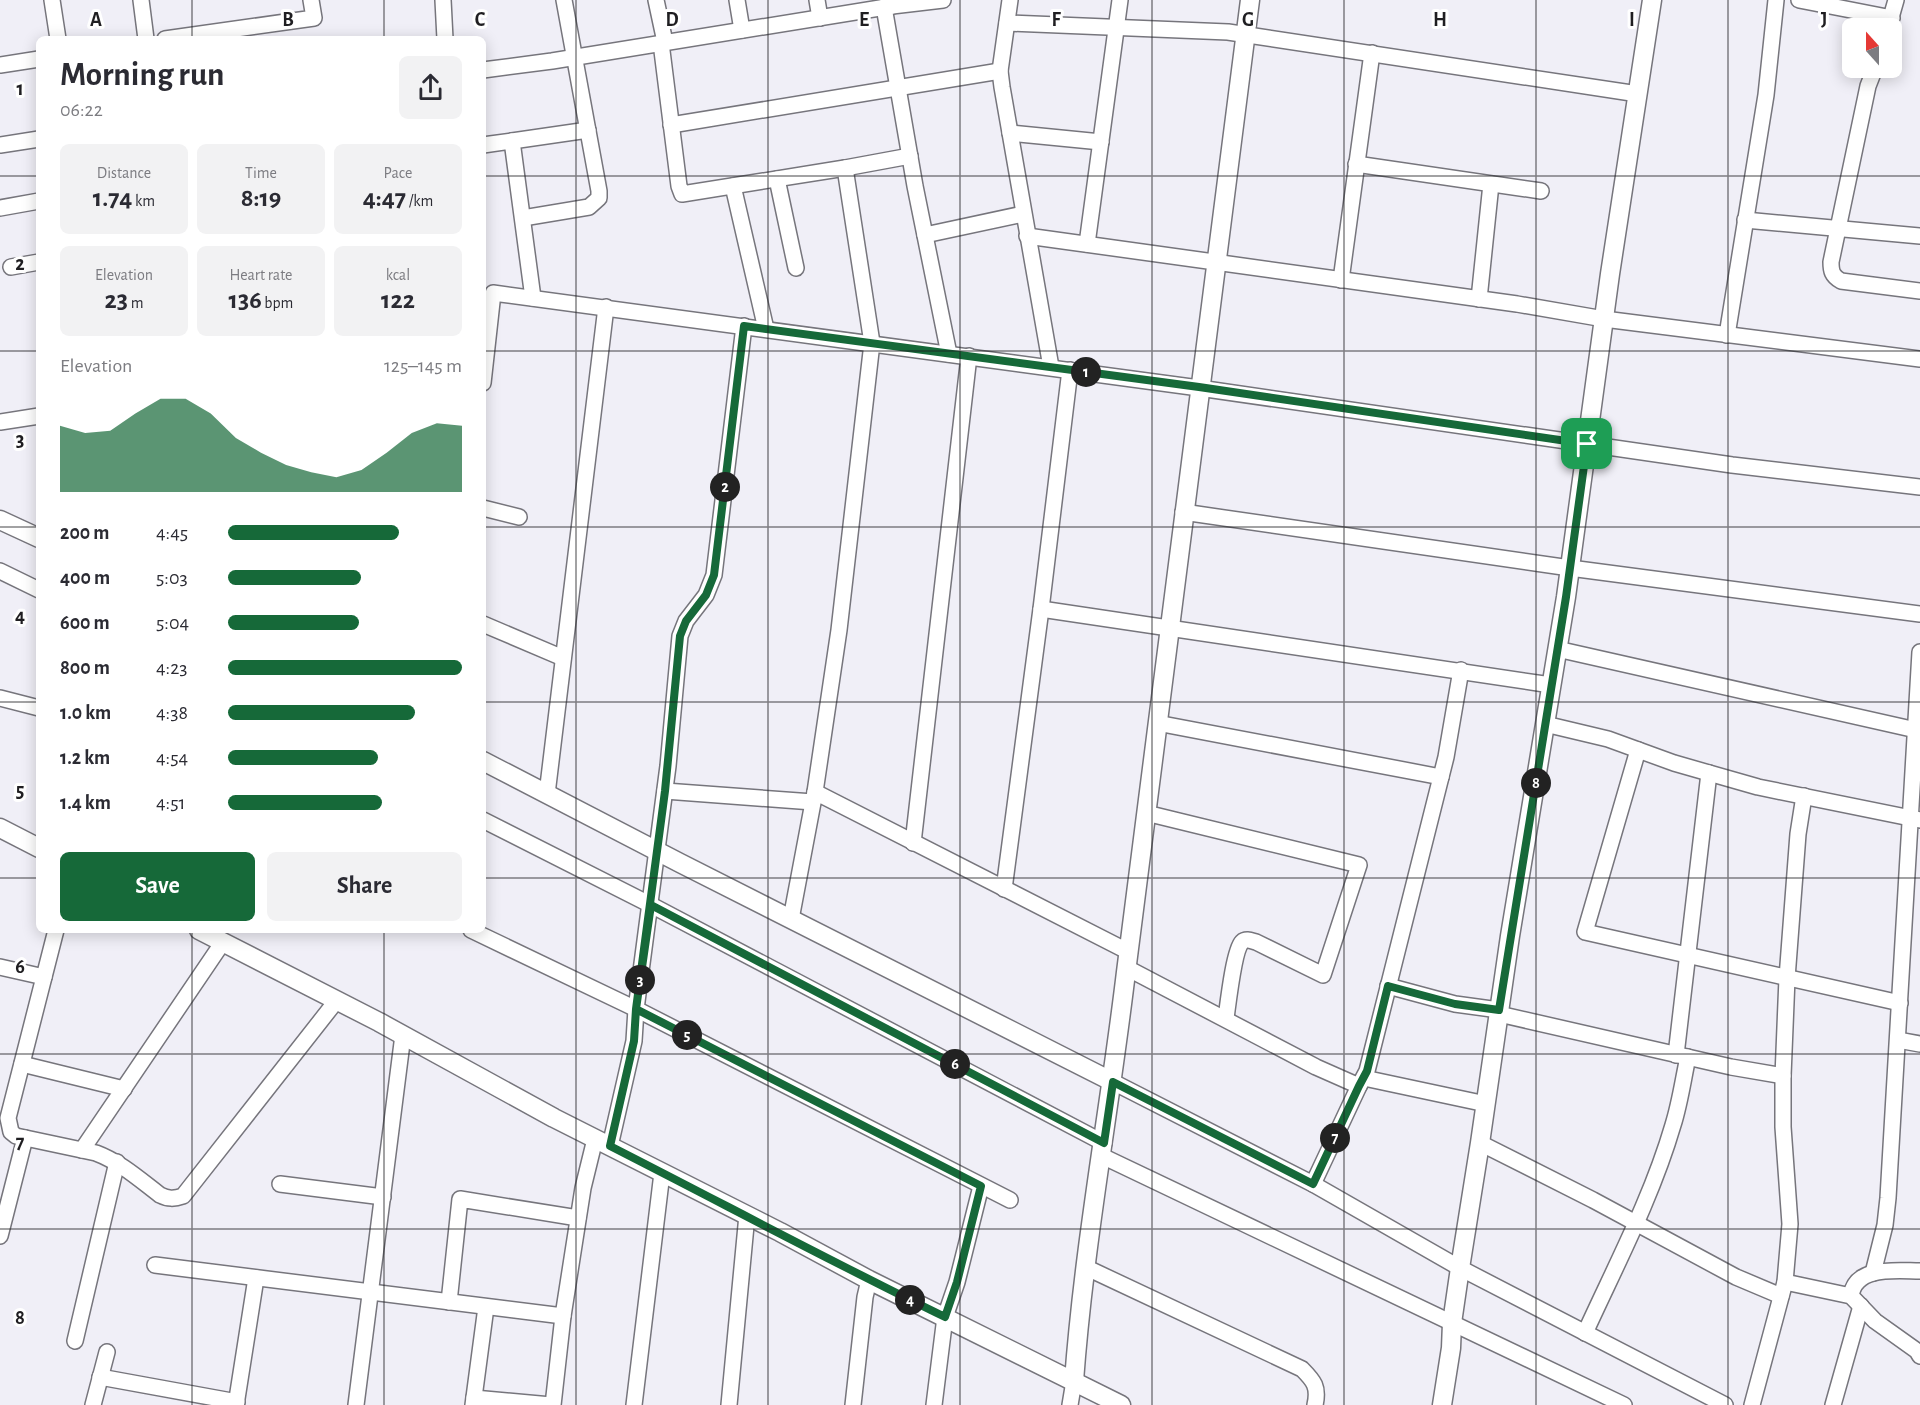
<!DOCTYPE html>
<html lang="en">
<head>
<meta charset="utf-8">
<style>
  :root { --surface:#fff; --page:#f2f2f3; --text:#2b2b33; --muted:#7c7c81; --accent:#166939 }
  body { margin:0; font-family:"Alegreya Sans",sans-serif; background:var(--page); color:var(--text); height:100vh; display:flex; flex-direction:column; font-size:22px; white-space:nowrap }
  * { box-sizing:border-box; margin:0 }
  p { font-size:20px; color:var(--muted) }
  .icon { flex:none; width:33px; height:33px; fill:none; stroke:currentColor; stroke-width:2; stroke-linecap:round; stroke-linejoin:round }
  .map { position:relative; flex:1; overflow:hidden }
  .sheet { position:absolute; left:36px; top:36px; width:450px; height:897px; display:flex; flex-direction:column; background:var(--surface); border-radius:9px; box-shadow:0 3px 15px #0003 }
  .sheet>* { flex:none }
  .needle { width:39px; rotate:339deg }
  .tools { position:absolute; left:1842px; top:18px; display:grid; gap:12px }
  .tools a { display:grid; place-items:center; width:60px; height:60px; border-radius:9px; background:var(--surface); box-shadow:0 3px 15px #0003; font-size:30px }
  .pin { position:absolute; display:grid; place-items:center; width:51px; height:51px; color:#fff; margin:-26px; border-radius:12px; box-shadow:0 3px 9px #0006 }
  .km { position:absolute; width:30px; height:30px; margin:-15px; border-radius:50%; background:#222; color:#fff; font-size:16px; line-height:30px; text-align:center }
  .round { display:grid; place-items:center; flex:none; width:63px; height:63px; border-radius:9px; background:var(--page) }
  .headline { display:flex; align-items:center; justify-content:space-between; height:102px; padding:0 24px }
  h1 { font-size:33px; font-weight:600; line-height:45px }
  .stats { display:grid; grid-template-columns:repeat(3,1fr); gap:9px; height:102px; padding:6px 24px }
  .stats div { display:grid; align-content:center; border-radius:9px; background:var(--page); text-align:center }
  .stats b { font-size:26px; font-weight:600 }
  .stats small { font-size:16px; font-weight:400 }
  .stats p { font-size:16px }
  .chart { height:168px; padding:12px 24px }
  .chart p { display:flex; justify-content:space-between }
  .chart svg { width:100%; height:108px; margin-top:6px; fill:var(--accent); opacity:.7 }
  .button { display:flex; gap:12px; margin-top:auto; padding:12px 24px }
  .button a { flex:1; height:69px; border-radius:9px; background:var(--accent); color:#fff; font-size:24px; font-weight:600; line-height:69px; text-align:center }
  .button a+a { background:var(--page); color:var(--text) }
  ul { padding:0 24px; list-style:none; font-size:20px }
  li { display:grid; grid-template-columns:96px 72px 1fr; align-items:center; height:45px }
  li i { height:15px; border-radius:8px; background:var(--accent) }
  .map>svg:first-child { display:block }
  .lines { fill:none; stroke-linecap:round; stroke-linejoin:round }
  .minor-casing { stroke:#76757c; stroke-width:18 }
  .tertiary-casing { stroke:#76757c; stroke-width:21 }
  .minor { stroke:#fff; stroke-width:15 }
  .tertiary { stroke:#fff; stroke-width:18 }
  .route-casing { stroke:#fff; stroke-width:12 }
  .route { stroke:#166939; stroke-width:8 }
  .grid { fill:none; stroke:#1f1e21; stroke-width:1.5; stroke-opacity:0.55 }
  .grid-label { font-size:20px; text-anchor:middle; font-weight:bold; fill:#1f1e21; stroke:#fff; stroke-width:6; stroke-linejoin:round; paint-order:stroke }
</style>
</head>
<body>
<div class="map">
<svg width="1920" height="1405" viewBox="0 0 1920 1405">
  <rect width="100%" height="100%" fill="#f0eff7"/>
  <g class="lines">
    <!-- minor casing -->
    <g class="minor-casing">
      <g id="minor">
        <path d="M52,0l6,39"/>
        <path d="M141,0l5,39"/>
        <path d="M443,0l2,39"/>
        <path d="M656,0l9,42"/>
        <path d="M737,0l5,30"/>
        <path d="M817,0l3,18"/>
        <path d="M1010,0l-10,71 2,16 49,280"/>
        <path d="M1799,0l93,18"/>
        <path d="M892,6l51,-6"/>
        <path d="M884,7l31,179 34,168"/>
        <path d="M1007,23l221,9 410,62"/>
        <path d="M1888,28l8,-28"/>
        <path d="M165,39l149,-21 -3,-18"/>
        <path d="M661,43l18,143 3,8 163,-26 65,-12"/>
        <path d="M0,65l39,-6"/>
        <path d="M1875,68l-7,18 -37,176c0,9 1,14 10,19l79,10"/>
        <path d="M483,70l69,-9 340,-55 1,-6"/>
        <path d="M671,125l329,-54"/>
        <path d="M1010,133l91,9"/>
        <path d="M512,141l76,-11"/>
        <path d="M0,145l39,-6"/>
        <path d="M483,145l29,-4 21,157"/>
        <path d="M1356,164l185,27"/>
        <path d="M777,179l19,89"/>
        <path d="M733,186l33,143"/>
        <path d="M0,208l39,-7"/>
        <path d="M523,218l66,-11 10,-9v-7l-35,-191"/>
        <path d="M1745,220l175,16"/>
        <path d="M925,235l98,-21"/>
        <path d="M1027,236l490,68 87,15 316,40"/>
        <path d="M1087,244l33,-244"/>
        <path d="M11,267l28,-5"/>
        <path d="M1341,280l31,-227"/>
        <path d="M1479,299l12,-115"/>
        <path d="M1727,335l39,-240 10,-95"/>
        <path d="M483,383l10,-90 706,95 533,77 188,22"/>
        <path d="M0,422l39,-6"/>
        <path d="M483,508l36,9"/>
        <path d="M1183,512l387,56 350,46"/>
        <path d="M0,571l39,19"/>
        <path d="M1041,609l510,76"/>
        <path d="M483,624l80,34"/>
        <path d="M1557,649l359,81"/>
        <path d="M0,698l39,10"/>
        <path d="M1157,723l284,54"/>
        <path d="M1545,724l63,15 66,24 84,24 162,33"/>
        <path d="M1638,750l-53,182 315,71"/>
        <path d="M665,791l148,11"/>
        <path d="M815,792l314,160"/>
        <path d="M547,794l59,-487"/>
        <path d="M1146,813l213,52 -36,110 -67,-33c-4,-1 -10,-4 -14,0 -8,8 -14,62 -16,76"/>
        <path d="M483,820l168,85 453,238"/>
        <path d="M913,843l56,-487"/>
        <path d="M1004,889l37,-280 29,-239"/>
        <path d="M791,919l24,-127 24,-162 33,-287 -27,-175"/>
        <path d="M56,930l-48,188 3,14 5,4 80,17c24,9 43,26 64,42 8,4 14,4 23,1l154,-196"/>
        <path d="M471,930l165,79 374,191"/>
        <path d="M0,967l44,10"/>
        <path d="M1127,968l189,99 43,19"/>
        <path d="M1388,986l67,18 44,6"/>
        <path d="M1499,1014l232,53 52,9"/>
        <path d="M1898,1040l22,4"/>
        <path d="M1676,1055l33,-282"/>
        <path d="M22,1064l102,25"/>
        <path d="M1364,1078l122,26"/>
        <path d="M1113,1082l200,102 46,-98 8,-15 79,-314 15,-87"/>
        <path d="M1480,1143l113,57 143,77 45,19"/>
        <path d="M610,1146l24,-105 2,-32 32,-243 12,-130 6,-15 20,-26 8,-20 30,-249"/>
        <path d="M82,1150l141,-208"/>
        <path d="M1102,1156l522,249"/>
        <path d="M280,1184l103,13"/>
        <path d="M1313,1184l147,84 265,137"/>
        <path d="M0,1236l25,-98"/>
        <path d="M155,1265l408,51 20,-128 12,-49"/>
        <path d="M1085,1267l217,102c12,12 17,18 13,36"/>
        <path d="M1873,1273l12,-48 3,-27 32,-546"/>
        <path d="M1785,1282l66,14 24,25 42,30 3,5"/>
        <path d="M1851,1296c4,-31 46,-25 69,-25"/>
        <path d="M449,1302l11,-103 118,19"/>
        <path d="M1585,1333c31,-68 67,-136 88,-208 7,-22 10,-45 15,-68"/>
        <path d="M75,1341l42,-179"/>
        <path d="M100,1377l137,25"/>
        <path d="M474,1398l77,7"/>
        <path d="M93,1405l14,-53"/>
        <path d="M236,1405l20,-127"/>
        <path d="M356,1405l47,-370"/>
        <path d="M473,1405l13,-98"/>
        <path d="M553,1405l10,-89"/>
        <path d="M634,1405l28,-232"/>
        <path d="M729,1405l18,-190"/>
        <path d="M853,1405l12,-108 4,-17"/>
        <path d="M934,1405l11,-88 12,-35 24,-96"/>
        <path d="M1070,1405l4,-24"/>
        <path d="M1752,1405l33,-123 5,-58 -7,-97v-51l4,-98 11,-144 6,-38"/>
        <path d="M1833,1405l28,-99"/>
      </g>
    </g>
    <!-- tertiary casing -->
    <g class="tertiary-casing">
      <g id="tertiary">
        <path d="M0,520l39,18"/>
        <path d="M483,761l197,102 433,219"/>
        <path d="M0,828l39,20"/>
        <path d="M199,930l180,92 175,96 226,114 89,48 252,125"/>
        <path d="M1074,1381c10,-137 36,-273 52,-409 40,-324 82,-648 124,-972"/>
        <path d="M1442,1405l9,-57 1,-25 8,-55 20,-125 30,-207 56,-339 44,-323 42,-274"/>
      </g>
    </g>
    <!-- minor -->
    <use href="#minor" class="minor"/>
    <!-- tertiary -->
    <use href="#tertiary" class="tertiary"/>
  </g>
  <g class="lines">
    <!-- route casing -->
    <g class="route-casing">
      <path id="route" d="M1587,444l-388,-57 -455,-61 -30,249 -8,20 -20,26 -6,15 -15,155 -29,218 -2,32 -24,105c112,57 222,116 335,171l12,-35 24,-96 -345,-177 15,-104 453,238 9,-61 200,102 46,-98 8,-15 21,-85 67,18 44,6 67,-413 21,-153"/>
    </g>
    <!-- route -->
    <use href="#route" class="route"/>
  </g>
  <!-- grid -->
  <path class="grid" d="M192,0v39M384,0v39M576,0v1405M768,0v1405M960,0v1405M1152,0v1405M1344,0v1405M1536,0v1405M1728,0v1405M0,176h39M483,176h1437M0,351h39M483,351h1437M0,527h39M483,527h1437M0,702h39M483,702h1437M0,878h39M483,878h1437M192,930v475M384,930v475M0,1054h1920M0,1229h1920"/>
  <g class="grid-label">
    <text x="96" y="26">A</text>
    <text x="288" y="26">B</text>
    <text x="480" y="26">C</text>
    <text x="672" y="26">D</text>
    <text x="864" y="26">E</text>
    <text x="1056" y="26">F</text>
    <text x="1248" y="26">G</text>
    <text x="1440" y="26">H</text>
    <text x="1632" y="26">I</text>
    <text x="1824" y="26">J</text>
    <text x="20" y="95">1</text>
    <text x="20" y="270">2</text>
    <text x="20" y="446">3</text>
    <text x="20" y="622">4</text>
    <text x="20" y="797">5</text>
    <text x="20" y="973">6</text>
    <text x="20" y="1148">7</text>
    <text x="20" y="1324">8</text>
  </g>
</svg>
<div class="tools">
<a><svg class="needle" viewBox="-14 -14 28 28"><path d="M0-13l5 13h-10z" fill="#e53935"/><path d="M0 13l5-13h-10z" fill="#7c7c81"/></svg></a>
</div>
<div class="pin" style="left:1587px;top:444px;background:#1e9e55"><svg class="icon" aria-label="arrive" viewBox="0 0 24 24"><path d="M6 21V4h12l-3 4 3 4H6"/></svg></div>
<b class="km" style="left:1086px;top:372px">1</b>
<b class="km" style="left:725px;top:487px">2</b>
<b class="km" style="left:640px;top:980px">3</b>
<b class="km" style="left:910px;top:1300px">4</b>
<b class="km" style="left:687px;top:1035px">5</b>
<b class="km" style="left:955px;top:1064px">6</b>
<b class="km" style="left:1335px;top:1138px">7</b>
<b class="km" style="left:1536px;top:783px">8</b>
<section class="sheet">
<div class="headline"><div><h1>Morning run</h1><p>06:22</p></div><a class="round"><svg class="icon" aria-label="share" viewBox="0 0 24 24"><path d="M12 15V3M7 8l5-5 5 5M5 13v7h14v-7"/></svg></a></div>
<div class="stats">
<div><p>Distance</p><b>1.74<small> km</small></b></div>
<div><p>Time</p><b>8:19</b></div>
<div><p>Pace</p><b>4:47<small> /km</small></b></div>
</div>
<div class="stats">
<div><p>Elevation</p><b>23<small> m</small></b></div>
<div><p>Heart rate</p><b>136<small> bpm</small></b></div>
<div><p>kcal</p><b>122</b></div>
</div>
<div class="chart"><p><span>Elevation</span>125–145 m</p>
<svg viewBox="0 0 160 44" preserveAspectRatio="none"><path d="M0 44V17L10 20L20 19L30 12L40 6L50 6L60 12L70 22L80 28L90 33L100 36L110 38L120 35L130 28L140 20L150 16L160 17V44z"/></svg>
</div>
<ul>
<li><b>200 m</b>4:45<i style="width:73%"></i></li>
<li><b>400 m</b>5:03<i style="width:57%"></i></li>
<li><b>600 m</b>5:04<i style="width:56%"></i></li>
<li><b>800 m</b>4:23<i style="width:100%"></i></li>
<li><b>1.0 km</b>4:38<i style="width:80%"></i></li>
<li><b>1.2 km</b>4:54<i style="width:64%"></i></li>
<li><b>1.4 km</b>4:51<i style="width:66%"></i></li>
</ul>
<div class="button"><a>Save</a><a>Share</a></div>
</section>
</div>
</body>
</html>
